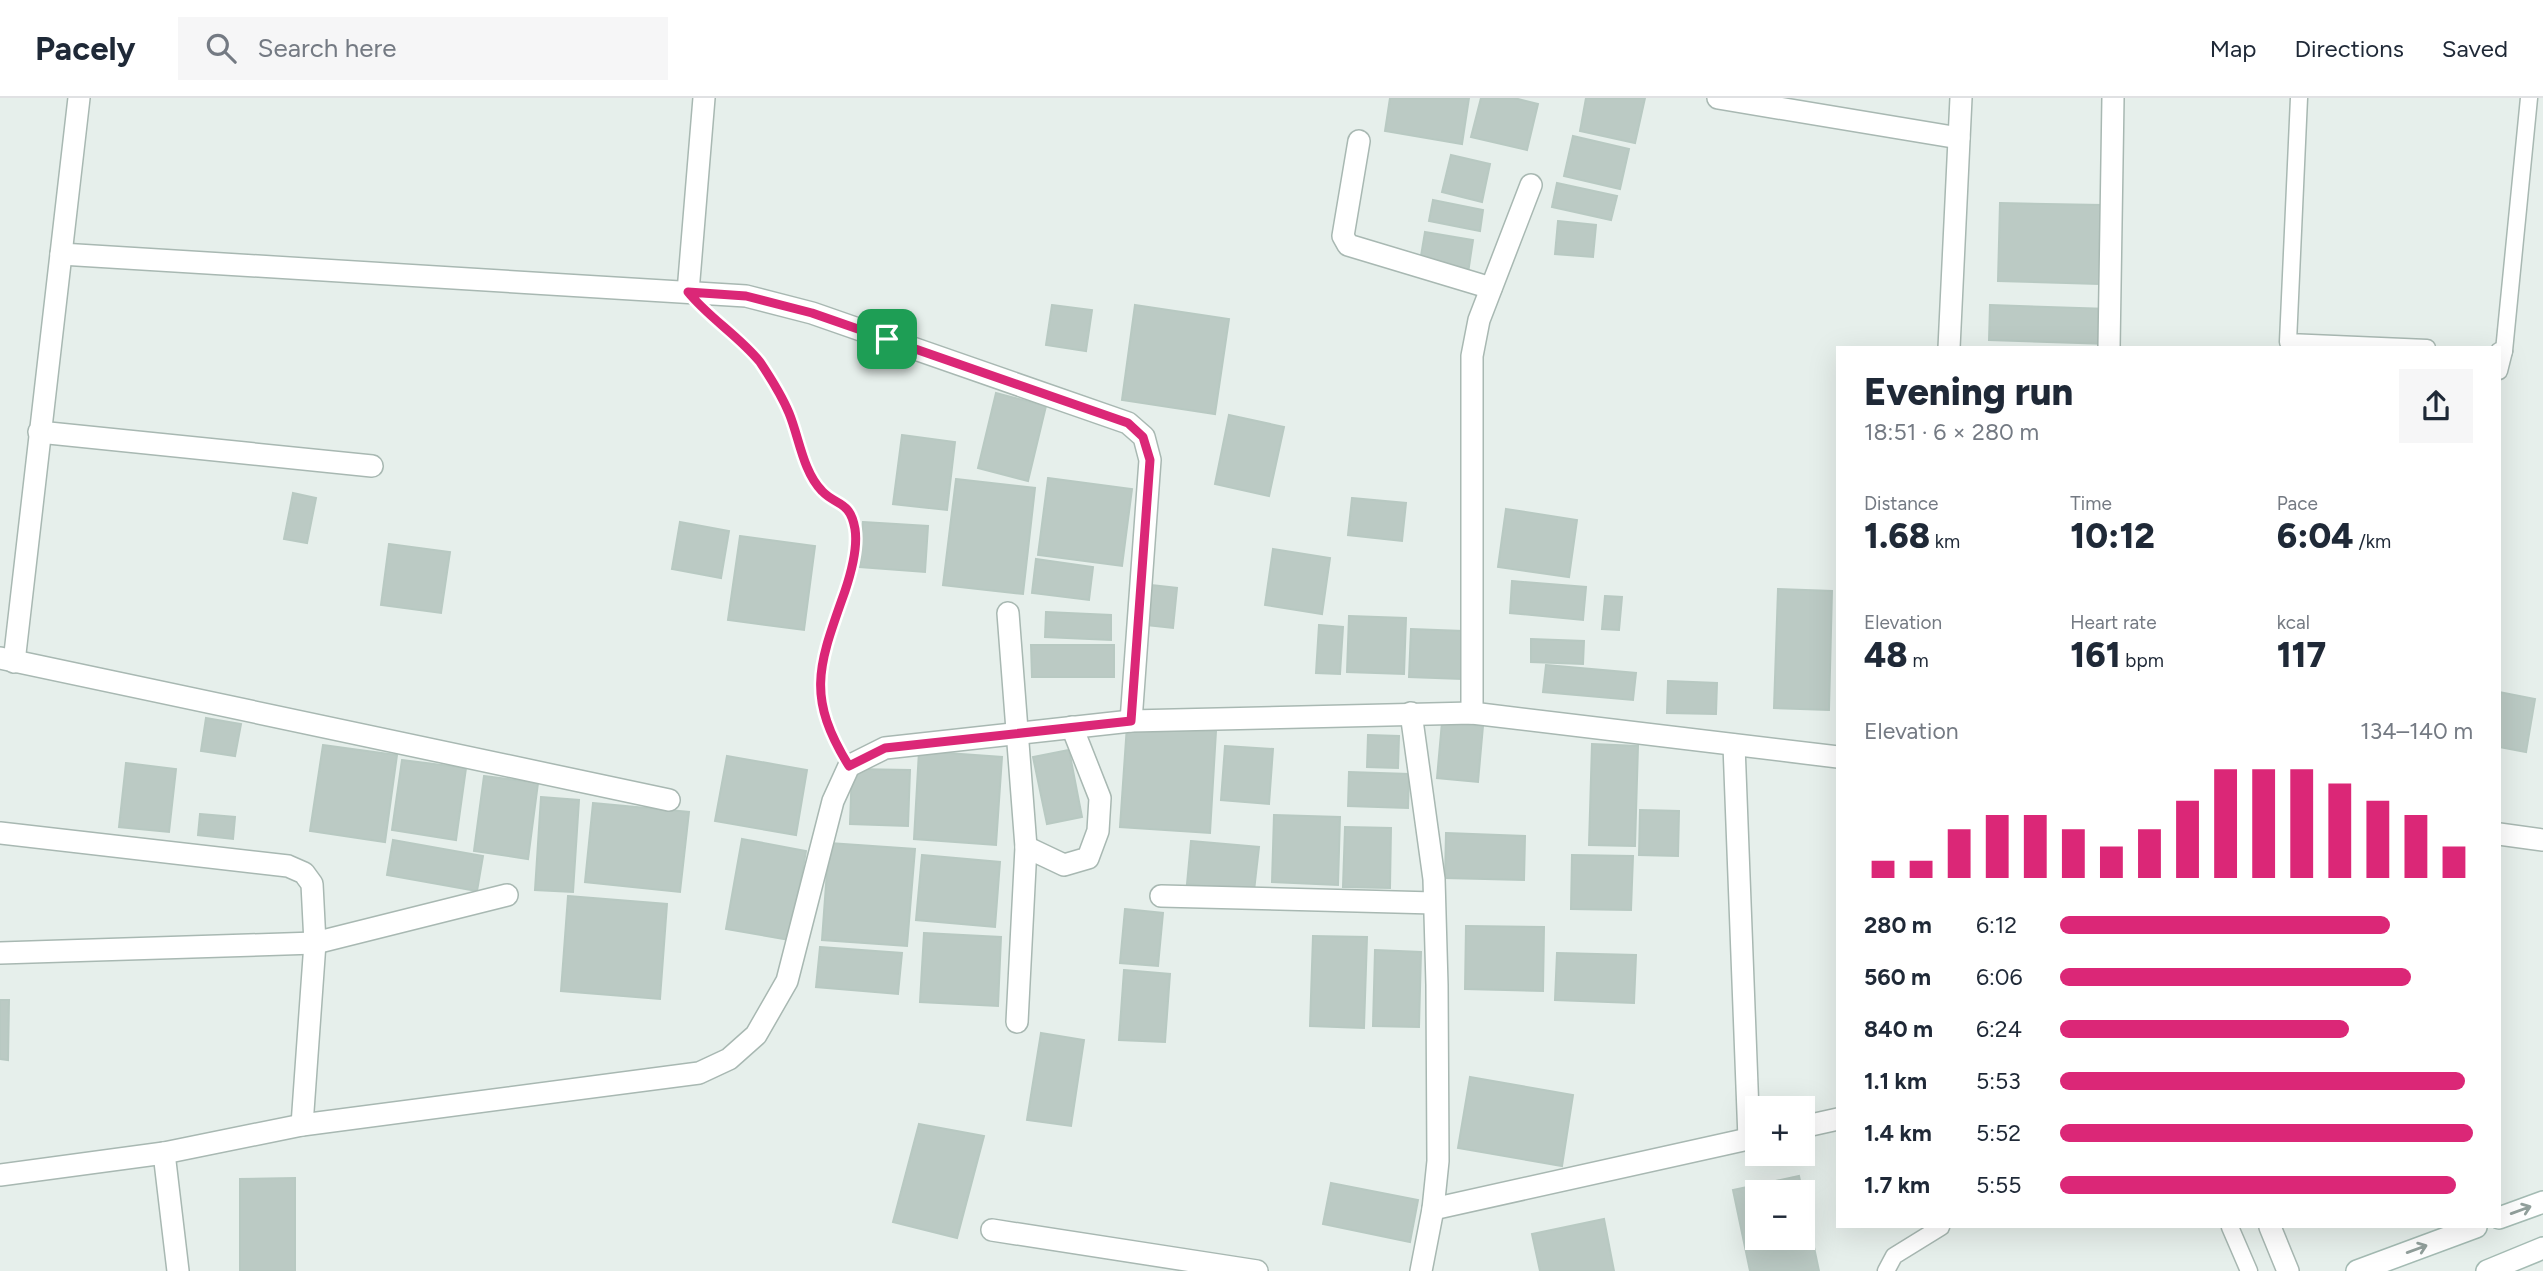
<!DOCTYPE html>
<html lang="en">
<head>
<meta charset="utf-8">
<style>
  :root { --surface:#fff; --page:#f6f6f7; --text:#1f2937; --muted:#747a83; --line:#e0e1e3; --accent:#db2777 }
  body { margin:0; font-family:Figtree,sans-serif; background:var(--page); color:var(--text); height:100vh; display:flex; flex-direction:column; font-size:26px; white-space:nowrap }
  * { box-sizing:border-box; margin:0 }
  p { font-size:23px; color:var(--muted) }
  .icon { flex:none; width:38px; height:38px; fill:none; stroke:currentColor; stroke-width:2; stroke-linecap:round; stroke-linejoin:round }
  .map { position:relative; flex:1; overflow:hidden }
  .drawer { position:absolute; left:1836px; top:248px; width:665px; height:882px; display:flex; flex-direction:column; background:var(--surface); border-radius:0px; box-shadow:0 7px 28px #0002 }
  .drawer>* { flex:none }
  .controls { position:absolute; left:1745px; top:998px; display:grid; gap:14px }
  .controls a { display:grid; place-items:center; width:70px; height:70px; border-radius:0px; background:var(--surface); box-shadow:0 7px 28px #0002; font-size:35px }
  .pin { position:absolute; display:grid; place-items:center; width:60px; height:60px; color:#fff; margin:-30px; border-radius:14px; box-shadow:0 4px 10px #0006 }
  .round { display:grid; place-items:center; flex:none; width:74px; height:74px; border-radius:0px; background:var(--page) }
  .overview { display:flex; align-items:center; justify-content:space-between; height:119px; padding:0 28px }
  h1 { font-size:38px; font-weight:800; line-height:52px }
  .figures { display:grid; grid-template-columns:repeat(3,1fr); gap:10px; height:119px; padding:7px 28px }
  .figures div { display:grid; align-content:center }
  .figures b { font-size:35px; font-weight:800 }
  .figures small { font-size:19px; font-weight:400 }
  .figures p { font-size:19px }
  .chart { height:196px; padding:14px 28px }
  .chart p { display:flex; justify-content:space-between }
  .chart svg { width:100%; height:126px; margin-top:7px; stroke:var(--accent); stroke-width:6 }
  ul { padding:0 28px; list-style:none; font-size:23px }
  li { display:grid; grid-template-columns:112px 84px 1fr; align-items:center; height:52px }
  li i { height:18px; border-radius:9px; background:var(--accent) }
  header { display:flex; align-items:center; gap:42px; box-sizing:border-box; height:98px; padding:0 35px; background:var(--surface); border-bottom:2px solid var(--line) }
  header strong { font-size:33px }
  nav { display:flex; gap:38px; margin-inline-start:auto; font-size:24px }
  .search { width:490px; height:63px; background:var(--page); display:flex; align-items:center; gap:18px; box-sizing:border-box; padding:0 24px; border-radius:0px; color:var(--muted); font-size:26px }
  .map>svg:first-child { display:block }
  .building { fill:#bbcac4; stroke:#b8c9c2; stroke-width:2; fill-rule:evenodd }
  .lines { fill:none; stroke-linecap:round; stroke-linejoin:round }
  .service-casing { stroke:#a8b8b2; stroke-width:19 }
  .minor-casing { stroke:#a8b8b2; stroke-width:24 }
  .secondary-casing { stroke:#a4bbb3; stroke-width:24 }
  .path { stroke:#86b3a5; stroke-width:4.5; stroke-dasharray:3.5 5; stroke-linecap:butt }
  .service { stroke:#fff; stroke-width:16 }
  .minor { stroke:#fff; stroke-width:21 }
  .secondary { stroke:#fff; stroke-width:21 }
  .oneway { stroke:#92a09c }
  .route-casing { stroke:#fff; stroke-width:14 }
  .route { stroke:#db2777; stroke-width:9 }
</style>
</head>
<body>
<header>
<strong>Pacely</strong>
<div class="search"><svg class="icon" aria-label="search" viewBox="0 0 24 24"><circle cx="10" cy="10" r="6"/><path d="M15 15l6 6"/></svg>Search here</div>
<nav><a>Map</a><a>Directions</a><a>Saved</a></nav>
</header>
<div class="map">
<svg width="2543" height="1173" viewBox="0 0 2543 1173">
  <rect width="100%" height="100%" fill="#e6efeb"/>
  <!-- building -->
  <g class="building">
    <path d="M1390,0h79l-7,46 -77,-13z"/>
    <path d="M1481,0h33l24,6 -11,46 -56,-13z"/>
    <path d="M1586,0h59l-10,45 -55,-12z"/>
    <path d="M1573,38l56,13 -9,40 -56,-13z"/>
    <path d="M1451,57l39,9 -8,38 -40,-10z"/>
    <path d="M1557,85l60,13 -6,24 -59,-13z"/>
    <path d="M1433,102l50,10 -3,21 -51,-10z"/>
    <path d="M2000,105l102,2 -3,79 -101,-3z"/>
    <path d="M1558,123l38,4 -3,32 -38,-3z"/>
    <path d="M1425,134l48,8 -5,33 -48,-11z"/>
    <path d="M1052,207l40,5 -6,41 -40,-6z"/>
    <path d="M1135,207l94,14 -14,95 -93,-14z"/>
    <path d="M1990,207l119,4 -1,35 -119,-4z"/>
    <path d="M996,295l50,13 -18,75 -50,-13z"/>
    <path d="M1229,317l55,12 -15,69 -54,-12z"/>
    <path d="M902,337l53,7 -8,68 -54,-6z"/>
    <path d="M1048,380l84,11 -10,77 -84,-11z"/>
    <path d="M956,381l79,9 -12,106 -80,-9z"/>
    <path d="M293,395l23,5 -9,45 -23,-4z"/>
    <path d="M1352,400l54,5 -4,38 -54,-6z"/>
    <path d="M1506,411l71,11 -8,57 -71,-10z"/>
    <path d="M680,424l49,9 -8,47 -49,-9z"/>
    <path d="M863,424l65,4 -3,46 -65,-5z"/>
    <path d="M740,438l75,10 -11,84 -76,-10z"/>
    <path d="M389,446l61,8 -9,61 -60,-8z"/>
    <path d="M1273,451l57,9 -8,56 -57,-9z"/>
    <path d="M1036,461l57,8 -4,33 -57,-7z"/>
    <path d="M1512,483l74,6 -3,33 -73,-7z"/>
    <path d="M1151,487l26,3 -4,40 -26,-3z"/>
    <path d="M1778,491l54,2 -3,119 -55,-2z"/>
    <path d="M1605,498l17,1 -3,33 -17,-1z"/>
    <path d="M1046,514l65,3v25l-66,-3z"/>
    <path d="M1349,518l57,2 -2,56 -57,-2z"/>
    <path d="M1319,527l24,2 -3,47 -24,-1z"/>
    <path d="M1411,531l52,2 -1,48 -53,-2z"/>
    <path d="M1531,541l53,2 -1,23 -52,-2z"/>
    <path d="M1031,547h83v32h-82z"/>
    <path d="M1546,567l90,8 -3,27 -90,-8z"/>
    <path d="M1668,583l49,2 -1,31 -49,-1z"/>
    <path d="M2499,594l36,7 -9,53 -27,-5z"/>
    <path d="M206,620l35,6 -6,32 -34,-5z"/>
    <path d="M1442,624l41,4 -5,56 -41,-4z"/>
    <path d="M1127,627l89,6 -6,102 -90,-6z"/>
    <path d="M1368,637l31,1 -1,32 -31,-1z"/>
    <path d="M1592,646l46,2 -3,100 -46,-1z"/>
    <path d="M323,647l74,10 -12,87 -75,-11z"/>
    <path d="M1225,648l48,3 -4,55 -48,-4z"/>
    <path d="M1069,652l13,67 -35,7 -14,-67z"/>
    <path d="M919,653l83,6 -6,88 -82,-6z"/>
    <path d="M727,658l80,14 -11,65 -81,-14z"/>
    <path d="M402,662l64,8 -10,72 -64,-10z"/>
    <path d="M126,665l50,6 -7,63 -50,-5z"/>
    <path d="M852,671l58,1 -2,56 -58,-2z"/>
    <path d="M1349,674l60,2 -1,34 -60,-2z"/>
    <path d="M484,678l54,7 -10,76 -54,-8z"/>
    <path d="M541,699l38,3 -6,92 -38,-2z"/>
    <path d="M593,705l96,9 -9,80 -95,-10z"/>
    <path d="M1640,712l39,1 -1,45 -39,-1z"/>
    <path d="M200,716l35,3 -2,22 -35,-4z"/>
    <path d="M1274,717l66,2 -2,68 -66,-3z"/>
    <path d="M1345,729l46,1 -1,60 -47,-1z"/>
    <path d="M1446,735l79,3 -1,44 -79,-2z"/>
    <path d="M742,741l64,12 -16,89 -64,-11z"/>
    <path d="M393,742l90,16 -6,35 -90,-16z"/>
    <path d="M1191,743l68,6 -5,44 -67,-7z"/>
    <path d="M829,745l86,6 -8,97 -85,-6z"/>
    <path d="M922,757l78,7 -5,65 -79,-7z"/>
    <path d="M1572,757l61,1 -2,54 -60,-1z"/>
    <path d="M568,798l99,8 -7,95 -99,-8z"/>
    <path d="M1125,811l38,4 -5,53 -38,-3z"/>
    <path d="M1466,828l78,1 -1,64 -78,-2z"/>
    <path d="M924,835l77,4 -3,69 -78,-4z"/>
    <path d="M1313,838l54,1 -3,91 -54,-2z"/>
    <path d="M820,849l82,6 -4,41 -82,-7z"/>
    <path d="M1375,852l46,2 -2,75 -46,-1z"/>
    <path d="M1557,855l79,2 -2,48 -79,-3z"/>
    <path d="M1124,872l46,4 -5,68 -46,-2z"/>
    <path d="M0,902h9l-1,60 -8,-1z"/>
    <path d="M1041,935l43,7 -13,86 -44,-6z"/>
    <path d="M1470,979l103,18 -11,71 -104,-18z"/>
    <path d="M919,1026l65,12 -27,102 -64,-16z"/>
    <path d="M1799,1078l20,95h-69l-17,-81zM1757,1094h45v45h-45z"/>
    <path d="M295,1080v93h-55v-92z"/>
    <path d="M1331,1085l87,17 -8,42 -87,-18z"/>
    <path d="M1604,1121l10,52h-74l-8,-37z"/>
  </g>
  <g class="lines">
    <!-- service casing -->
    <g class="service-casing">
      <g id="service">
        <path d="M2299,0l-11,244 139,6"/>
        <path d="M2499,253h5l-5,20"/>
        <path d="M2504,253l25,-253"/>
        <path d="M2230,1129l19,44"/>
        <path d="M1886,1173l8,-15 47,-29"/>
      </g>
    </g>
    <!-- minor casing -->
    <g class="minor-casing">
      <g id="minor">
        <path d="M1718,0l241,40"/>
        <path d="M1359,43l-16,95 5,9 143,43"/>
        <path d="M61,156l685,42 66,17 316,110 16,14 6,23 -19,261"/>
        <path d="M688,194l16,-194"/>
        <path d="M1949,250l12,-250"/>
        <path d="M2109,250l4,-250"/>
        <path d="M39,334l333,34"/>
        <path d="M1008,515l18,234"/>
        <path d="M0,560l669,142"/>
        <path d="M14,564l65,-564"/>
        <path d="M1411,615l23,166 3,106 1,176 -5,48 -12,62"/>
        <path d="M1472,615v-357l7,-36 52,-135"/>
        <path d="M1734,647l15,394"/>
        <path d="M0,735l288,33 16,7 8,11 3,59 -13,182"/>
        <path d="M2499,736l44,6"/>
        <path d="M1161,798l273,7"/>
        <path d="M0,855l315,-10 192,-48"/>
        <path d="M1017,924l9,-175 38,18 24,-7 10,-27 2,-33 -28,-71"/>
        <path d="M1802,1029l36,-8"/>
        <path d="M164,1055l14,118"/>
        <path d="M0,1077l164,-22 138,-28 397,-52 30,-14 27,-24 31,-54 46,-180 16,-35 36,-18 246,-27 341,-8 366,44"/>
        <path d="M1433,1111l324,-72"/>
        <path d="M2270,1129l18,44"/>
        <path d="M992,1132l265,41"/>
      </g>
    </g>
    <!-- secondary casing -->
    <g class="secondary-casing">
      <g id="secondary">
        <path d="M2499,1120l44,-16"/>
        <path d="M2357,1173l119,-44"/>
        <path d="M2487,1173l56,-23"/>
      </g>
    </g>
    <!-- path -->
    <path class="path" d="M720,227c29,23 54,53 69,88 10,24 17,50 30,73 11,19 37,14 36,49 -2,74 -58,131 -22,207"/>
    <!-- service -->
    <use href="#service" class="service"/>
    <!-- minor -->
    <use href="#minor" class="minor"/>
    <!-- secondary -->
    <use href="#secondary" class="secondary"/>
  </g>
  <!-- one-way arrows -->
  <defs><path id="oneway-shaft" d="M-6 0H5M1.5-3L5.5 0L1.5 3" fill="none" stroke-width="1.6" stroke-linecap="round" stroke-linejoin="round" transform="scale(1.75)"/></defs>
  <g class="oneway">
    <use href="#oneway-shaft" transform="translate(2521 1112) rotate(-20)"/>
    <use href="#oneway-shaft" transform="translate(2417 1151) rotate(-20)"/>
  </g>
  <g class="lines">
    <!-- route casing -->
    <g class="route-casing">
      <path id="route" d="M688,194l58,4 66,17 316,110 15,14 7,23 -19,261 -246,27 -36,18c-44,-71 -30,-101 -4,-175 6,-18 13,-43 10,-62 -5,-29 -19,-23 -33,-38 -19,-19 -23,-54 -33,-78 -7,-17 -19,-36 -29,-51 -21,-26 -51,-44 -72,-70z"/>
    </g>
    <!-- route -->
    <use href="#route" class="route"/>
  </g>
</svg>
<div class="controls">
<a>+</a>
<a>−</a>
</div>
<div class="pin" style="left:887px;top:241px;background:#1e9e55"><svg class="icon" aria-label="arrive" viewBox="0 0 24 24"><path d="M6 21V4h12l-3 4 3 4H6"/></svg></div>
<section class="drawer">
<div class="overview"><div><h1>Evening run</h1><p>18:51 · 6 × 280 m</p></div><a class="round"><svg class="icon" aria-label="share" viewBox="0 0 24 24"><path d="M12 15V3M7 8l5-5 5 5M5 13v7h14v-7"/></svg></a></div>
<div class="figures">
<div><p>Distance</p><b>1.68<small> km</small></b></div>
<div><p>Time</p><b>10:12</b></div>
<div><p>Pace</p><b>6:04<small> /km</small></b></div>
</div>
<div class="figures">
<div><p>Elevation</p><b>48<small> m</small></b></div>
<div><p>Heart rate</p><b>161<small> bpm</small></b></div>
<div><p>kcal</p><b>117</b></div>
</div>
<div class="chart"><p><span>Elevation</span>134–140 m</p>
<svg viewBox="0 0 160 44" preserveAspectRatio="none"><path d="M5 44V38M15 44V38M25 44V27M35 44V22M45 44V22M55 44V27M65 44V33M75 44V27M85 44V17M95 44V6M105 44V6M115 44V6M125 44V11M135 44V17M145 44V22M155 44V33"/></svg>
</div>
<ul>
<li><b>280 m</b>6:12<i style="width:80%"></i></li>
<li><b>560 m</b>6:06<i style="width:85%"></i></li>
<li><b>840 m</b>6:24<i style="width:70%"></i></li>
<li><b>1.1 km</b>5:53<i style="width:98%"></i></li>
<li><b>1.4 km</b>5:52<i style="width:100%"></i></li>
<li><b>1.7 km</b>5:55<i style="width:96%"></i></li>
</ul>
</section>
</div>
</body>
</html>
